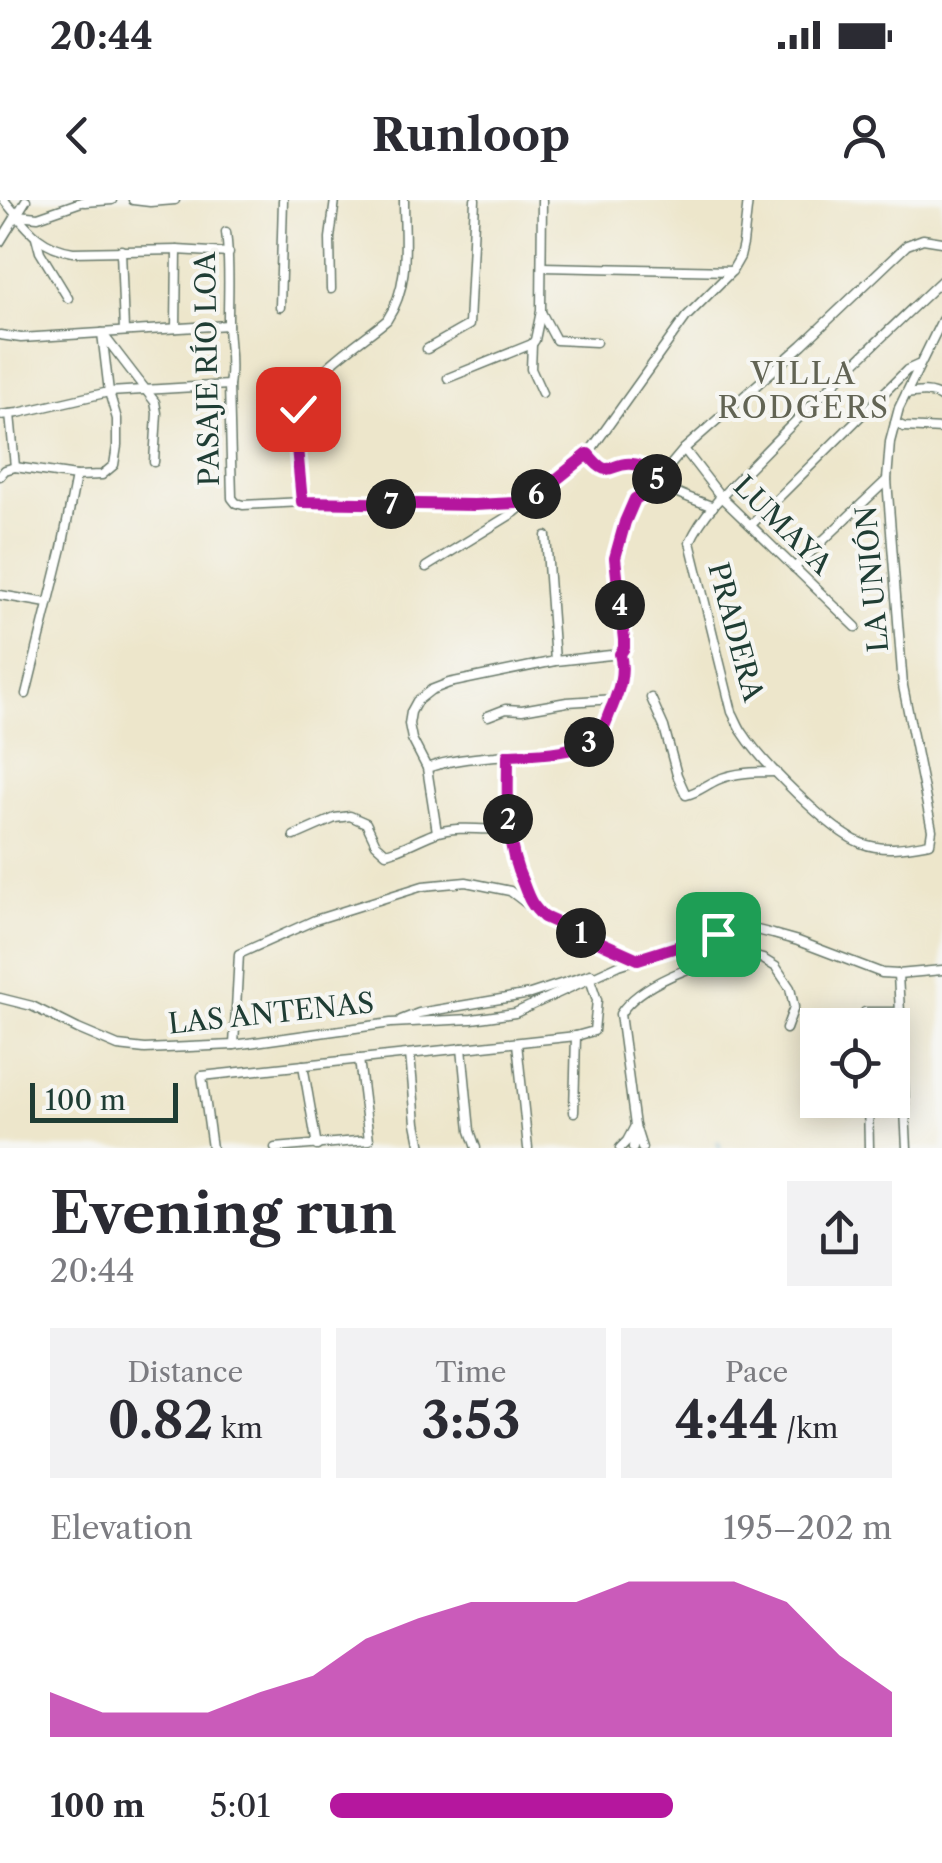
<!DOCTYPE html>
<html lang="en">
<head>
<meta charset="utf-8">
<style>
  :root { --surface:#fff; --page:#f2f2f3; --text:#2b2b33; --muted:#7c7c81; --accent:#b5179e }
  body { margin:0; font-family:"Libre Caslon Text",serif; background:var(--page); color:var(--text); height:100vh; display:flex; flex-direction:column; font-size:38px; white-space:nowrap }
  * { box-sizing:border-box; margin:0 }
  p { font-size:32px; color:var(--muted) }
  .icon { flex:none; width:55px; height:55px; fill:none; stroke:currentColor; stroke-width:2; stroke-linecap:round; stroke-linejoin:round }
  .map { position:relative; height:948px; overflow:hidden }
  .side { display:flex; flex-direction:column; background:var(--surface); flex:1 }
  .side>* { flex:none }
  .controls { position:absolute; left:800px; top:808px; display:grid; gap:20px }
  .controls a { display:grid; place-items:center; width:110px; height:110px; border-radius:0px; background:var(--surface); box-shadow:0 5px 25px #0003; font-size:50px }
  .scale { position:absolute; left:30px; bottom:25px; width:148px; box-sizing:border-box; padding-left:10px; border:5px solid #1f3d34; border-top:0; font-size:28px; line-height:35px; white-space:nowrap; color:#1f3d34; -webkit-text-stroke:8px #f6f6f2; paint-order:stroke }
  .pin { position:absolute; display:grid; place-items:center; width:85px; height:85px; color:#fff; margin:-42px; border-radius:20px; box-shadow:0 5px 15px #0006 }
  .km { position:absolute; width:50px; height:50px; margin:-25px; border-radius:50%; background:#222; color:#fff; font-size:28px; line-height:50px; text-align:center }
  .round { display:grid; place-items:center; flex:none; width:105px; height:105px; border-radius:0px; background:var(--page) }
  .overview { display:flex; align-items:center; justify-content:space-between; height:170px; padding:0 50px }
  h1 { font-size:55px; font-weight:700; line-height:75px }
  .stats { display:grid; grid-template-columns:repeat(3,1fr); gap:15px; height:170px; padding:10px 50px }
  .stats div { display:grid; align-content:center; border-radius:0px; background:var(--page); text-align:center }
  .stats b { font-size:50px; font-weight:700 }
  .stats small { font-size:28px; font-weight:400 }
  .stats p { font-size:28px }
  .chart { height:280px; padding:20px 50px }
  .chart p { display:flex; justify-content:space-between }
  .chart svg { width:100%; height:180px; margin-top:10px; fill:var(--accent); opacity:.7 }
  ul { padding:0 50px; list-style:none; font-size:32px }
  li { display:grid; grid-template-columns:160px 120px 1fr; align-items:center; height:75px }
  li i { height:25px; border-radius:12px; background:var(--accent) }
  .status { display:flex; justify-content:space-between; align-items:center; height:70px; padding:0 50px; background:var(--surface); direction:ltr }
  .status svg { height:28px; fill:currentColor }
  header { display:flex; justify-content:space-between; align-items:center; height:130px; padding:0 50px; background:var(--surface); font-size:45px; font-weight:700 }
  .map>svg:first-child { display:block }
  .lines { fill:none; stroke-linecap:round; stroke-linejoin:round }
  .stream { stroke:#52a6ce; stroke-width:2.5 }
  .minor-casing { stroke:#677869; stroke-width:11 }
  .minor { stroke:#fff; stroke-width:8 }
  .route-casing { stroke:#fff; stroke-width:20 }
  .route { stroke:#b5179e; stroke-width:12 }
  .labels { text-anchor:middle; stroke-width:8; stroke-linejoin:round; paint-order:stroke }
  .street-label { font-size:28px; fill:#1f3d34; stroke:#f6f6f2 }
  .neighbourhood-label { font-size:30px; letter-spacing:2.5px; fill:#626454; stroke:#f6f6f2 }
</style>
</head>
<body>
<div class="status"><b>20:44</b><svg viewBox="0 0 49 12"><path d="M0 12V9h3v3zM5 12V6h3v6zM10 12V3h3v9zM15 12V0h3v12zM26 1h20v11H26zM47 4h2v5h-2z"/></svg></div>
<header><svg class="icon" aria-label="back" viewBox="0 0 24 24"><path d="M15 5l-7 7 7 7"/></svg>Runloop<svg class="icon" aria-label="person" viewBox="0 0 24 24"><circle cx="12" cy="8" r="4"/><path d="M4 21q1-7 8-7t8 7"/></svg></header>
<div class="map">
<svg width="942" height="948" viewBox="0 0 942 948">
  <rect width="100%" height="100%" fill="#f6f6f2"/>
  <filter id="ink" filterUnits="userSpaceOnUse"><feTurbulence type="fractalNoise" baseFrequency=".01" numOctaves="2"/><feDisplacementMap in="SourceGraphic" scale="20" xChannelSelector="R" yChannelSelector="G"/><feConvolveMatrix kernelMatrix="1 2 1 2 8 2 1 2 1" color-interpolation-filters="sRGB"/></filter>
  <filter id="wash" filterUnits="userSpaceOnUse"><feTurbulence type="fractalNoise" baseFrequency=".0048" numOctaves="4" result="noise"/><feDisplacementMap in="SourceGraphic" scale="40" xChannelSelector="R" yChannelSelector="G"/><feGaussianBlur stdDeviation="2.25" result="paint"/><feColorMatrix in="noise" values="0 0 0 0 0 0 0 0 0 0 0 0 0 0 0 0 0 1.4 0 .05"/><feComposite in="paint" operator="in"/></filter>
  <g filter="url(#wash)">
    <rect width="100%" height="100%" fill="#ede6cb"/>
    <g class="lines">
      <!-- stream -->
      <path class="stream" d="M718,942l2,6"/>
    </g>
  </g>
  <g filter="url(#ink)">
    <g class="lines">
      <!-- minor casing -->
      <g class="minor-casing">
        <g id="minor">
          <path d="M4,0c22,26 33,46 69,52l104,-2 52,3"/>
          <path d="M133,0l17,2 25,-2"/>
          <path d="M85,2l27,-2"/>
          <path d="M17,15l21,2 49,-17"/>
          <path d="M226,32c4,30 2,59 2,89 0,22 5,42 1,64l3,113 4,5 7,2 60,-3 171,3 42,-2 17,-7 23,-15 32,-27 98,-137 46,-46 8,-14 3,-13 5,-44"/>
          <path d="M36,37l4,15 28,46"/>
          <path d="M0,42l26,-42"/>
          <path d="M121,50l3,81"/>
          <path d="M542,67l190,4"/>
          <path d="M942,80c-62,59 -124,117 -183,178 -25,26 -54,51 -69,84l42,170c4,7 6,14 11,21 18,28 87,98 118,110 23,9 46,4 69,0l2,-13 -29,-144 -16,-206 3,-38 9,-34 43,-88"/>
          <path d="M331,89l-1,-51 5,-38"/>
          <path d="M280,107l3,-107"/>
          <path d="M541,112l15,28 40,2"/>
          <path d="M176,128l1,-78"/>
          <path d="M102,133l53,69 2,11 -3,49"/>
          <path d="M0,135l21,3 207,-13"/>
          <path d="M532,144l-1,25 11,24"/>
          <path d="M427,149l42,-24 6,-125"/>
          <path d="M448,178l84,-34 3,-4 6,-29 1,-111"/>
          <path d="M906,194c13,-2 25,-4 36,4"/>
          <path d="M10,214l5,53"/>
          <path d="M0,215l18,-2 91,-21 120,-7"/>
          <path d="M895,223l9,4 38,2"/>
          <path d="M684,249l37,48 135,130"/>
          <path d="M588,254c24,29 24,5 48,11 13,3 16,12 25,19 14,10 36,16 52,23"/>
          <path d="M15,267l61,9 26,-1 12,-10 3,-19v-27l-8,-27 -7,-59"/>
          <path d="M0,276l5,-6 10,-3"/>
          <path d="M303,302c-3,-25 -9,-53 -8,-79 3,-45 60,-76 92,-103 24,-36 17,-79 17,-120"/>
          <path d="M751,325l156,-155 11,-5"/>
          <path d="M546,336l9,125"/>
          <path d="M426,367l89,-55 15,-13"/>
          <path d="M794,368l93,-88"/>
          <path d="M0,395l47,8"/>
          <path d="M26,494l36,-146 14,-72"/>
          <path d="M651,498l13,29 13,48 9,20c11,-2 20,-10 31,-15 18,-8 39,-8 59,-8"/>
          <path d="M488,516l18,-7 16,1 45,-8 48,-3"/>
          <path d="M509,555l-1,75 5,32 19,44"/>
          <path d="M427,568c22,-8 45,-10 68,-12 27,-3 86,1 104,-22 6,-7 9,-20 13,-28 7,-17 13,-34 8,-52"/>
          <path d="M437,632l-10,-64 -15,-29 -3,-15 2,-12 6,-11 14,-11 18,-7 106,-22 65,-7 4,-6v-8l-9,-82 10,-36 10,-23 26,-15 7,-16 16,-19 118,-104 105,-100 16,-6 19,3"/>
          <path d="M294,636l41,-18 15,-2 16,7 10,21 10,9c17,-4 31,-13 47,-19 22,-9 51,-4 75,-4"/>
          <path d="M718,733l20,19 25,7 13,8 14,21 4,19 -8,22"/>
          <path d="M898,774l9,174"/>
          <path d="M0,798l32,8 46,23 40,17 27,3 89,-4 157,-22 81,-4 43,-6 104,-48 99,-32 39,-3 16,4 25,7 84,32 16,1 44,-4"/>
          <path d="M401,820l18,-7 111,-19 61,-20"/>
          <path d="M865,825v-13h36"/>
          <path d="M517,843l11,105"/>
          <path d="M234,845l5,-91 76,-34 108,-34 43,-4 44,9 34,26 93,42"/>
          <path d="M462,848l8,83 6,17"/>
          <path d="M410,854l6,69 5,25"/>
          <path d="M303,865l14,81"/>
          <path d="M868,900l1,48"/>
          <path d="M574,912l2,-76"/>
          <path d="M212,948l-10,-72 374,-40 18,-5 3,-31 -7,-21"/>
          <path d="M275,948l94,-8 -10,-81"/>
          <path d="M620,948l7,-7 8,-15 7,22"/>
          <path d="M633,948l2,-22 -15,-112c21,-33 83,-51 118,-62"/>
        </g>
      </g>
      <!-- minor -->
      <use href="#minor" class="minor"/>
    </g>
  </g>
  <g class="lines" filter="url(#ink)">
    <!-- route casing -->
    <g class="route-casing">
      <path id="route" d="M298,209l-3,16 7,77 172,3 42,-2 26,-12 46,-37c23,29 21,7 45,10 12,1 21,12 28,20l-26,15 -10,23 -10,36 9,82v8l-4,6c5,18 -1,36 -8,53 -4,8 -7,21 -13,28 -17,19 -67,19 -91,20 0,44 -4,87 15,128 6,16 8,22 21,34l94,42 80,-25"/>
    </g>
    <!-- route -->
    <use href="#route" class="route"/>
  </g>
  <g class="labels">
    <!-- street labels -->
    <g class="street-label">
      <text transform="translate(207 169) rotate(-91)" y="10">PASAJE RÍO LOA</text>
      <text transform="translate(783 325) rotate(45)" y="10">LUMAYA</text>
      <text transform="translate(872 379) rotate(-95)" y="10">LA UNIÓN</text>
      <text transform="translate(736 432) rotate(75)" y="10">PRADERA</text>
      <text transform="translate(271 813) rotate(-6)" y="10">LAS ANTENAS</text>
    </g>
    <!-- neighbourhood labels -->
    <g class="neighbourhood-label">
      <text x="804" y="184">VILLA<tspan x="804" dy="34">RODGERS</tspan></text>
    </g>
  </g>
</svg>
<div class="controls">
<a><svg class="icon" aria-label="locate" viewBox="0 0 24 24"><circle cx="12" cy="12" r="6"/><path d="M12 2v4M12 18v4M2 12h4M18 12h4"/></svg></a>
</div>
<div class="scale">100 m</div>
<div class="pin" style="left:718px;top:734px;background:#1e9e55"><svg class="icon" aria-label="arrive" viewBox="0 0 24 24"><path d="M6 21V4h12l-3 4 3 4H6"/></svg></div>
<div class="pin" style="left:298px;top:209px;background:#d93025"><svg class="icon" aria-label="check" viewBox="0 0 24 24"><path d="M5 12l5 5 9-10"/></svg></div>
<b class="km" style="left:581px;top:733px">1</b>
<b class="km" style="left:508px;top:619px">2</b>
<b class="km" style="left:589px;top:542px">3</b>
<b class="km" style="left:620px;top:405px">4</b>
<b class="km" style="left:657px;top:279px">5</b>
<b class="km" style="left:536px;top:294px">6</b>
<b class="km" style="left:391px;top:304px">7</b>
</div>
<section class="side">
<div class="overview"><div><h1>Evening run</h1><p>20:44</p></div><a class="round"><svg class="icon" aria-label="share" viewBox="0 0 24 24"><path d="M12 15V3M7 8l5-5 5 5M5 13v7h14v-7"/></svg></a></div>
<div class="stats">
<div><p>Distance</p><b>0.82<small> km</small></b></div>
<div><p>Time</p><b>3:53</b></div>
<div><p>Pace</p><b>4:44<small> /km</small></b></div>
</div>
<div class="chart"><p><span>Elevation</span>195–202 m</p>
<svg viewBox="0 0 160 44" preserveAspectRatio="none"><path d="M0 44V33L10 38L20 38L30 38L40 33L50 29L60 20L70 15L80 11L90 11L100 11L110 6L120 6L130 6L140 11L150 24L160 33V44z"/></svg>
</div>
<ul>
<li><b>100 m</b>5:01<i style="width:61%"></i></li>
</ul>
</section>
</body>
</html>
